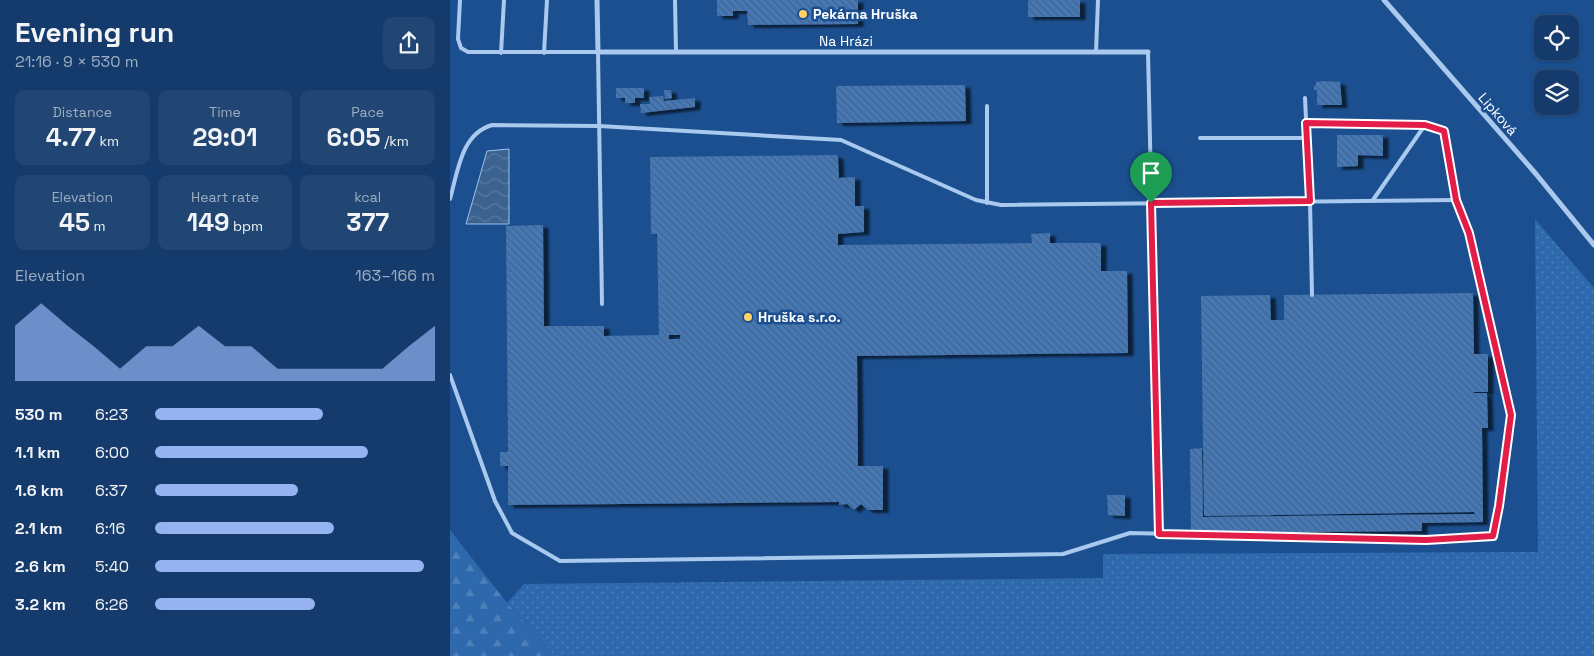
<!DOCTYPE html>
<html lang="en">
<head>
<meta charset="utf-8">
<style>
  :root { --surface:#143b6b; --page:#214673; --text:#f1f3f6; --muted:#9dadc1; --line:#33557e; --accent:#95b2f1 }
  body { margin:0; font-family:"Space Grotesk",sans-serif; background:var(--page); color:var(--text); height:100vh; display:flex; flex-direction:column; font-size:19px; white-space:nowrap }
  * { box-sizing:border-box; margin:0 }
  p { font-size:16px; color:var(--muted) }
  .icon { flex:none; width:28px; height:28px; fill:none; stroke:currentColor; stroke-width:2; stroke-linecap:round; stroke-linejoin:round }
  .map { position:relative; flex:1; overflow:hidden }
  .side { display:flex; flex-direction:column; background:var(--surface); width:450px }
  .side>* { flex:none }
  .controls { position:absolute; left:1084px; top:15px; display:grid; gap:10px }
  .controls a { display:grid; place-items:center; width:45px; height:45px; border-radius:10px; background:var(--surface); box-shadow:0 1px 4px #0004,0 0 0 1px var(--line); font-size:25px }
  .pin { position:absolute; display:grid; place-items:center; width:42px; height:42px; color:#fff; margin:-51px -21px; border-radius:50% 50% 50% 0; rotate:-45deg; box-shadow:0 0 5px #0007 }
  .pin .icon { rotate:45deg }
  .round { display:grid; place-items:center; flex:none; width:52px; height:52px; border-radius:10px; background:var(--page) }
  .overview { display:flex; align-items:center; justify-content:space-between; height:85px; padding:0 15px }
  h1 { font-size:28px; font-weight:600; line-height:38px }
  .stats { display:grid; grid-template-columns:repeat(3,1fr); gap:8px; height:85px; padding:5px 15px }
  .stats div { display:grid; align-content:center; border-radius:10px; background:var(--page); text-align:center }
  .stats b { font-size:25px; font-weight:600 }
  .stats small { font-size:14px; font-weight:400 }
  .stats p { font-size:14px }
  .chart { height:140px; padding:10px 15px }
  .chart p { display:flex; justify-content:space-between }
  .chart svg { width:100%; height:90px; margin-top:5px; fill:var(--accent); opacity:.7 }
  ul { padding:0 15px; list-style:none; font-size:16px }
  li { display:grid; grid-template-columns:80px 60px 1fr; align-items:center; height:38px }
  li i { height:12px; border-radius:6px; background:var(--accent) }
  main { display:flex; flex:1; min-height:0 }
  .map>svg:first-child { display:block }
  .grass { fill:url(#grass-dots) }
  .forest { fill:url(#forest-firs) }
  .water { fill:url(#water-waves); stroke:#9cc4f0 }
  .building { fill:url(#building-back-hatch); fill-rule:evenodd; filter:url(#shadow) }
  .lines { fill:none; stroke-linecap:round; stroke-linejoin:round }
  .service { stroke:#a9c9ee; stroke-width:4 }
  .minor { stroke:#a9c9ee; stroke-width:5 }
  .route-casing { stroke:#fff; stroke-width:10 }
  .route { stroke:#e11d48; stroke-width:6 }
  .poi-dot { fill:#ffd166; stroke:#1b4f8f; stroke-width:2 }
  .labels { text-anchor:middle; stroke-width:5; stroke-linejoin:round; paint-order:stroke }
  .poi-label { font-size:14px; font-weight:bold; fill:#fff; stroke:#1b4f8f; text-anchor:start }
  .street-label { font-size:14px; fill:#fff; stroke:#1b4f8f }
</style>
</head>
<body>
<main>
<section class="side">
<div class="overview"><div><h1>Evening run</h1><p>21:16 · 9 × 530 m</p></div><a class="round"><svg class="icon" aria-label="share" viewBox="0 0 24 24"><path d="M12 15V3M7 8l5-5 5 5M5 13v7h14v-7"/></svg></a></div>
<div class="stats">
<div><p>Distance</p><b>4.77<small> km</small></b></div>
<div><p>Time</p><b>29:01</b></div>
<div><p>Pace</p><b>6:05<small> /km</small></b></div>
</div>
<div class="stats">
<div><p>Elevation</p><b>45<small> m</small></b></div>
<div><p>Heart rate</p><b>149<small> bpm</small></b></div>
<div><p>kcal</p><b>377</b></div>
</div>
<div class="chart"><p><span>Elevation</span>163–166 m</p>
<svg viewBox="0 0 160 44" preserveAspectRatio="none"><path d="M0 44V17L10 6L20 17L30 27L40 38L50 27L60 27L70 17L80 27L90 27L100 38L110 38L120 38L130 38L140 38L150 27L160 17V44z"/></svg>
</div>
<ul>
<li><b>530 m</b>6:23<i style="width:60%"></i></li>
<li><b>1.1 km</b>6:00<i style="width:76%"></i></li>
<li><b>1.6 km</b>6:37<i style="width:51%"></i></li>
<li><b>2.1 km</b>6:16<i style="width:64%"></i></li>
<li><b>2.6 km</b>5:40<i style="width:96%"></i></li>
<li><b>3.2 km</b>6:26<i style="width:57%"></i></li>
</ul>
</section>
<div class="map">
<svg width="1144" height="656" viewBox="0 0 1144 656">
  <defs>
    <pattern id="grass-dots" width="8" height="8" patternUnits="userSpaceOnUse" patternTransform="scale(1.25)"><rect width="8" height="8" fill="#2e69ad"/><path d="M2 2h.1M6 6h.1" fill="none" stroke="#4d80b9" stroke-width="1.8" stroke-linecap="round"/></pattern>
    <pattern id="forest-firs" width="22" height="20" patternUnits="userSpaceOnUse" patternTransform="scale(1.25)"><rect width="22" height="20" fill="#2e69ad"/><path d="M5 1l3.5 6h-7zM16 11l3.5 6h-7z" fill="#4d80b9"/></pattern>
    <pattern id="water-waves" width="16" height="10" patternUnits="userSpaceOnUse" patternTransform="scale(1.25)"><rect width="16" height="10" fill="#3c6290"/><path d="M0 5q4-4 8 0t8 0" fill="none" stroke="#597aa1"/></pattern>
    <pattern id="building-back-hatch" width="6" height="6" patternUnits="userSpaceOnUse" patternTransform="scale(1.25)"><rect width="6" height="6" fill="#4478b7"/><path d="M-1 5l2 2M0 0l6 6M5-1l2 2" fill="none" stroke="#486282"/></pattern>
    <filter id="shadow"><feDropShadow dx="5.5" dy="3" stdDeviation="1" flood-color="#0009"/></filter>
  </defs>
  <rect width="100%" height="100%" fill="#1b4f8f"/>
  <!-- grass -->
  <path class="grass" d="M1085,219l59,69v368h-1039l-48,-53 17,-19 579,-6v-24l435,-2z"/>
  <!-- forest -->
  <path class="forest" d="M0,530l57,73 48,53h-105z"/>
  <!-- water -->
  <path class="water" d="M59,149v75h-43l21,-73z"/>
  <!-- building -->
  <g class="building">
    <path d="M267,0h141v24l-110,1 -1,-14h-14v5h-16z"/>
    <rect x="578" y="0" width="52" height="17"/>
    <path d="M874,81l16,1 2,23h-25v-15h-3v-4l2,-1v-3z"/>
    <path d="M515,85l1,36 -129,2 -1,-37z"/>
    <path d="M166,88h28v10h-9v5h-10v-5h-9z"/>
    <path d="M214,90h7l1,8 -7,1z"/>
    <path d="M213,96l1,5 31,-3v9l-54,6 -1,-9h10l-1,-7z"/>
    <path d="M887,135h46v21l-25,-1v11l-21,1z"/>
    <path d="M387,155l1,3 1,20 16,-1v29h9v26l-26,2v11l194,-2 -1,-9 19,-1v10h51v28h26l1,82 -271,3 1,110h25v44h-15l-7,-6 -7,6 -7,-6 -8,1v-3l-331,3v-39h-8v-14h8l-2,-226 37,-1 1,101h60v10l55,-1 -2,-101h-6l-1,-77zM219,335h11v4h-11z"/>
    <path d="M1023,293l1,61h14v38h-14v1h13l1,35h-6l1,94 -61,1v8l-231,2 -1,-84 12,-1 1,69 272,-3 -1,-2 -270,4 -3,-220 69,-1 1,25h13v-25z"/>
    <path d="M657,495h18v21l-17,-1z"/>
  </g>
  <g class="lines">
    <!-- service -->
    <g class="service">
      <path d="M10,0l-2,39 3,9 7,4h130l4,252"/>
      <path d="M225,0l1,52"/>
      <path d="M646,52l2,-52"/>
      <path d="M698,52l11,482"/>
      <path d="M51,53l3,-53"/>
      <path d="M94,53l3,-53"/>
      <path d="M855,98l5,103 2,94"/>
      <path d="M537,106v97"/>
      <path d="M856,123l119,2"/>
      <path d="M750,138h107"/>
      <path d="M0,199c8,-28 11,-65 42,-74l107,1 242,14 135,60 25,5 455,-5"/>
      <path d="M0,375l45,126 17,32 48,28 503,-7 67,-21 296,7 67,-4 6,-30 12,-91 -42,-182 -13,-33 -12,-69 -19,-6 -52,75"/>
    </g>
    <!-- minor -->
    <g class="minor">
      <path d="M147,0l1,52h550"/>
      <path d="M934,0l152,174 58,71"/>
    </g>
  </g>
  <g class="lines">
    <!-- route casing -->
    <g class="route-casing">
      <path id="route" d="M856,123l119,2 19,6 12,69 13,33 42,182 -12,91 -6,30 -67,4 -267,-6 -8,-331 159,-2z"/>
    </g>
    <!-- route -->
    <use href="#route" class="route"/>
  </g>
  <!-- markers -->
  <g class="poi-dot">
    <circle cx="353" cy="14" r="5"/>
    <circle cx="298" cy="317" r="5"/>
  </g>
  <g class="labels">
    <!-- poi labels -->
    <g class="poi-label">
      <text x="363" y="19">Pekárna Hruška</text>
      <text x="308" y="322">Hruška s.r.o.</text>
    </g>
    <!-- street labels -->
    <g class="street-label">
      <text x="396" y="46">Na Hrázi</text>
      <text transform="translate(1048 114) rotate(49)" y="5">Lipková</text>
    </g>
  </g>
</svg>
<div class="controls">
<a><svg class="icon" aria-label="locate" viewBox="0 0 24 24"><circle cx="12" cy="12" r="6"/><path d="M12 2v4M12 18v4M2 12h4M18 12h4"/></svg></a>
<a><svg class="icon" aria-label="layers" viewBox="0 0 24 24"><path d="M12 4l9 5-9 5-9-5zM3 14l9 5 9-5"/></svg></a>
</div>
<div class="pin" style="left:701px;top:203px;background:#1e9e55"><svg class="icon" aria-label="arrive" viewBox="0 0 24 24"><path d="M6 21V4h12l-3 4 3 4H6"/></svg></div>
</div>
</main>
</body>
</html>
